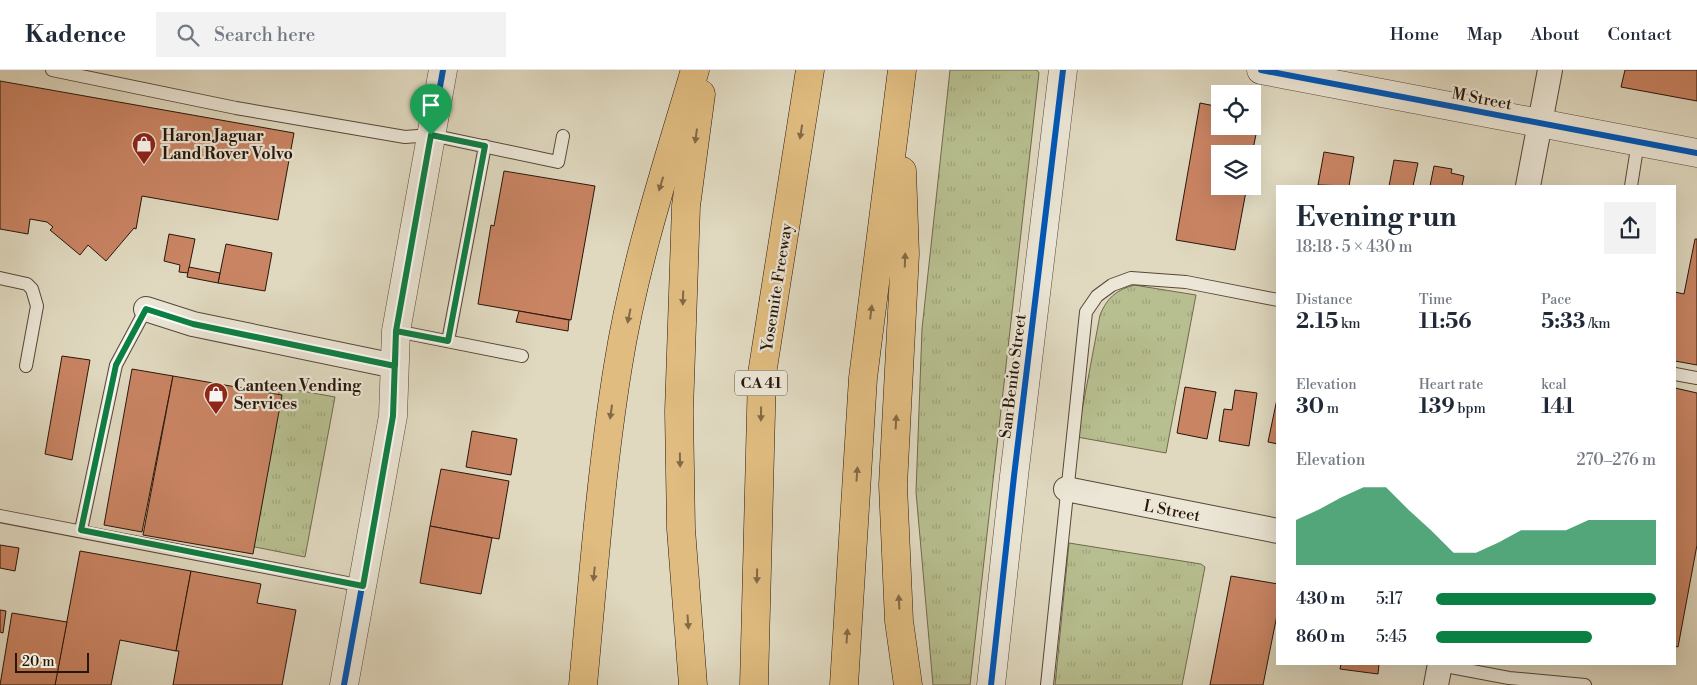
<!DOCTYPE html>
<html lang="en">
<head>
<meta charset="utf-8">
<style>
  :root { --surface:#fff; --page:#f2f2f3; --text:#1f2937; --muted:#747a83; --line:#e0e1e3; --accent:#0b8043 }
  body { margin:0; font-family:"Libre Bodoni",serif; background:var(--page); color:var(--text); height:100vh; display:flex; flex-direction:column; font-size:19px; white-space:nowrap }
  * { box-sizing:border-box; margin:0 }
  p { font-size:16px; color:var(--muted) }
  .icon { flex:none; width:28px; height:28px; fill:none; stroke:currentColor; stroke-width:2; stroke-linecap:round; stroke-linejoin:round }
  .map { position:relative; flex:1; overflow:hidden }
  .details { position:absolute; left:1276px; top:115px; width:400px; height:480px; display:flex; flex-direction:column; background:var(--surface); border-radius:0px; box-shadow:0 5px 20px #0002 }
  .details>* { flex:none }
  .tools { position:absolute; left:1211px; top:15px; display:grid; gap:10px }
  .tools a { display:grid; place-items:center; width:50px; height:50px; border-radius:0px; background:var(--surface); box-shadow:0 5px 20px #0002; font-size:25px }
  .scale { position:absolute; left:15px; bottom:12px; width:74px; box-sizing:border-box; padding-left:5px; border:2px solid #28160b; border-top:0; font-size:14px; line-height:18px; white-space:nowrap; color:#28160b; -webkit-text-stroke:4px #ebe6d6; paint-order:stroke }
  .pin { position:absolute; display:grid; place-items:center; width:42px; height:42px; color:#fff; margin:-51px -21px; border-radius:50% 50% 50% 0; rotate:-45deg; box-shadow:0 0 5px #0007 }
  .pin .icon { rotate:45deg }
  .round { display:grid; place-items:center; flex:none; width:52px; height:52px; border-radius:0px; background:var(--page) }
  .headline { display:flex; align-items:center; justify-content:space-between; height:85px; padding:0 20px }
  h1 { font-size:28px; font-weight:800; line-height:38px }
  .stats { display:grid; grid-template-columns:repeat(3,1fr); gap:8px; height:85px; padding:5px 20px }
  .stats div { display:grid; align-content:center }
  .stats b { font-size:21px; font-weight:800 }
  .stats small { font-size:14px; font-weight:400 }
  .stats p { font-size:14px }
  .chart { height:140px; padding:10px 20px }
  .chart p { display:flex; justify-content:space-between }
  .chart svg { width:100%; height:90px; margin-top:5px; fill:var(--accent); opacity:.7 }
  ul { padding:0 20px; list-style:none; font-size:16px }
  li { display:grid; grid-template-columns:80px 60px 1fr; align-items:center; height:38px }
  li i { height:12px; border-radius:6px; background:var(--accent) }
  header { display:flex; align-items:center; gap:30px; box-sizing:border-box; height:70px; padding:0 25px; background:var(--surface); border-bottom:1px solid var(--line) }
  header strong { font-size:24px }
  nav { display:flex; gap:28px; margin-inline-start:auto; font-size:18px }
  .search { width:350px; height:45px; background:var(--page); display:flex; align-items:center; gap:12px; box-sizing:border-box; padding:0 18px; border-radius:0px; color:var(--muted); font-size:19px }
  .map>svg:first-child { display:block }
  .grass { fill:url(#grass-tufts); stroke:#706a4d }
  .building { fill:#c98463; stroke:#28160b }
  .lines { fill:none; stroke-linecap:round; stroke-linejoin:round }
  .service-casing { stroke:#564738; stroke-width:14 }
  .minor-casing { stroke:#564738; stroke-width:26 }
  .tertiary-casing { stroke:#564738; stroke-width:29 }
  .motorway-casing { stroke:#28160b; stroke-width:29 }
  .service { stroke:#ebe6d6; stroke-width:12 }
  .minor { stroke:#ebe6d6; stroke-width:24 }
  .tertiary { stroke:#ebe6d6; stroke-width:28 }
  .motorway { stroke:#e0bc80; stroke-width:28 }
  .cycleway-casing { stroke:#ebe6d6; stroke-width:9 }
  .cycleway { stroke:#0057b8; stroke-width:6 }
  .oneway { fill:#846946 }
  .route-casing { stroke:#fff; stroke-width:10 }
  .route { stroke:#0b8043; stroke-width:6 }
  .labels { text-anchor:middle; stroke-width:4.5; stroke-linejoin:round; paint-order:stroke }
  .shield { fill:#ebe6d6; stroke:#625448; stroke-width:1 }
  .shield-label { font-size:15px; font-weight:bold; fill:#28160b }
  .street-label { font-size:16px; fill:#28160b; stroke:#ebe6d6 }
  .poi-label { font-size:16px; font-weight:bold; fill:#28160b; stroke:#ebe6d6; text-anchor:start }
</style>
</head>
<body>
<header>
<strong>Kadence</strong>
<div class="search"><svg class="icon" aria-label="search" viewBox="0 0 24 24"><circle cx="10" cy="10" r="6"/><path d="M15 15l6 6"/></svg>Search here</div>
<nav><a>Home</a><a>Map</a><a>About</a><a>Contact</a></nav>
</header>
<div class="map">
<svg width="1697" height="615" viewBox="0 0 1697 615">
  <defs>
    <pattern id="grass-tufts" width="24" height="20" patternUnits="userSpaceOnUse" patternTransform="scale(1.25)"><rect width="24" height="20" fill="#b7be8f"/><path d="M3 7l-1-3M5 7V3M7 7l1-3M15 17l-1-3M17 17v-4M19 17l1-3" fill="none" stroke="#9da37a"/></pattern>
  </defs>
  <rect width="100%" height="100%" fill="#e0d9c0"/>
  <filter id="stains"><feTurbulence type="fractalNoise" baseFrequency=".004" numOctaves="4"/><feColorMatrix values="0 0 0 0 .2 0 0 0 0 .09 0 0 0 0 .02 0 0 0 .5 -.17"/></filter>
  <radialGradient id="worn" r=".72"><stop offset=".6" stop-color="#630" stop-opacity="0"/><stop offset="1" stop-color="#630" stop-opacity=".3"/></radialGradient>
  <!-- grass -->
  <g class="grass">
    <path d="M950,0h87l2,3 -69,612h-37l-17,-193 6,-163z"/>
    <path d="M1134,215l62,10 -30,158 -89,-16 23,-122c7,-17 16,-25 34,-30z"/>
    <path d="M280,317l55,10 -30,160 -55,-11z"/>
    <path d="M1069,473l132,21 4,3 -23,118h-127z"/>
  </g>
  <!-- building -->
  <g class="building">
    <path d="M1625,0h72v31l-76,-14z"/>
    <path d="M0,11l294,52 -16,87 -136,-24 -6,33 -2,-1 -28,33 -18,-16 -8,10 -30,-25 3,-3 -6,-5 -17,-3 -2,15 -28,-5z"/>
    <path d="M1200,33l20,4v19h32v-12l8,1 -8,39h-32v32h27l-12,64 -59,-10z"/>
    <path d="M1324,82l30,5 -5,29 -31,-1z"/>
    <path d="M1394,90l24,3 -5,23h-24z"/>
    <path d="M1434,96l18,3 -1,4 13,3 -2,10h-32z"/>
    <path d="M504,101l91,15 -24,134 -93,-16 13,-79 3,1z"/>
    <path d="M169,164l26,5 -7,34 -9,-1 1,-7 -16,-4z"/>
    <path d="M1695,169h2v126l-22,-4v-69l9,2z"/>
    <path d="M226,174l46,9 -7,38 -47,-8z"/>
    <path d="M189,197l31,6 -2,10 -31,-6z"/>
    <path d="M519,241l50,9 -1,11 -52,-9z"/>
    <path d="M62,286l28,4 -18,100 -27,-6z"/>
    <path d="M132,299l41,7 -31,156 -38,-7z"/>
    <path d="M173,306l109,19 -29,159 -110,-19z"/>
    <path d="M1185,317l31,5 -9,47 -30,-6z"/>
    <path d="M1675,318l22,5v152l-19,102 -3,-1z"/>
    <path d="M1235,320l22,3 -8,53 -30,-5 5,-32 8,1z"/>
    <path d="M1277,329l1,1v44l-10,-2z"/>
    <path d="M472,361l45,8 -6,36 -45,-8z"/>
    <path d="M441,399l68,12 -10,58 -69,-13z"/>
    <path d="M430,456l62,12 -11,56 -61,-11z"/>
    <path d="M0,475l19,3 -4,23 -15,-3z"/>
    <path d="M80,481l111,20 -15,80 -56,-11 -9,45h-56z"/>
    <path d="M191,501l70,13 -4,19 39,7 -14,75h-109l6,-34h-3z"/>
    <path d="M1231,506l47,8v26l-15,75h-53z"/>
    <path d="M0,540l6,1 -3,22 -3,-1z"/>
    <path d="M12,543l55,9 -12,63h-55z"/>
    <path d="M1341,594h38l-1,10 -38,-5z"/>
  </g>
  <g class="lines">
    <!-- service casing -->
    <g class="service-casing">
      <g id="service">
        <path d="M52,0l184,38 169,29 26,-2 127,27 5,-26"/>
        <path d="M1631,116l7,-44"/>
        <path d="M0,208l27,6 5,5 5,17 -11,60"/>
        <path d="M396,261l126,25"/>
        <path d="M448,271l37,-195"/>
        <path d="M1675,304l22,4"/>
        <path d="M0,446l363,70"/>
        <path d="M81,460l35,-165 30,-56"/>
        <path d="M1440,595l69,13 76,7"/>
        <path d="M1047,615l39,-373 11,-16 15,-11 19,-7 55,4 92,18"/>
      </g>
    </g>
    <!-- minor casing -->
    <g class="minor-casing">
      <g id="minor">
        <path d="M1528,116l22,-116"/>
        <path d="M146,239l47,15 202,42"/>
        <path d="M1066,419l212,42"/>
        <path d="M1436,615l4,-21"/>
      </g>
    </g>
    <!-- tertiary casing -->
    <g class="tertiary-casing">
      <g id="tertiary">
        <path d="M1261,0l436,83"/>
        <path d="M344,615l49,-269 3,-85 47,-261"/>
        <path d="M991,615l23,-209 49,-406"/>
      </g>
    </g>
    <!-- motorway casing -->
    <g class="motorway-casing">
      <g id="motorway">
        <path d="M902,101l3,83 -12,231 6,136 9,64"/>
        <path d="M583,615c10,-106 18,-214 35,-319 16,-101 48,-198 77,-296"/>
        <path d="M693,615l-12,-156 -2,-118 7,-205 15,-112"/>
        <path d="M754,615l8,-311 48,-304"/>
        <path d="M844,615l19,-307 39,-308"/>
      </g>
    </g>
    <!-- service -->
    <use href="#service" class="service"/>
    <!-- minor -->
    <use href="#minor" class="minor"/>
    <!-- tertiary -->
    <use href="#tertiary" class="tertiary"/>
    <!-- motorway -->
    <use href="#motorway" class="motorway"/>
    <!-- cycleway casing -->
    <g class="cycleway-casing">
      <g id="cycleway">
        <path d="M1261,0l436,83"/>
        <path d="M344,615l49,-269 3,-85 47,-261"/>
        <path d="M991,615l23,-209 49,-406"/>
      </g>
    </g>
    <!-- cycleway -->
    <use href="#cycleway" class="cycleway"/>
  </g>
  <!-- one-way arrows -->
  <defs><path id="oneway-solid" d="M-6-.8H1V-3.2L6.5 0L1 3.2V.8H-6Z" transform="scale(1.25)"/></defs>
  <g class="oneway">
    <use href="#oneway-solid" transform="translate(801 62) rotate(99)"/>
    <use href="#oneway-solid" transform="translate(696 66) rotate(98)"/>
    <use href="#oneway-solid" transform="translate(661 114) rotate(107)"/>
    <use href="#oneway-solid" transform="translate(905 190) rotate(-88)"/>
    <use href="#oneway-solid" transform="translate(683 228) rotate(92)"/>
    <use href="#oneway-solid" transform="translate(871 242) rotate(-83)"/>
    <use href="#oneway-solid" transform="translate(629 246) rotate(102)"/>
    <use href="#oneway-solid" transform="translate(611 342) rotate(98)"/>
    <use href="#oneway-solid" transform="translate(761 344) rotate(91)"/>
    <use href="#oneway-solid" transform="translate(896 352) rotate(-87)"/>
    <use href="#oneway-solid" transform="translate(680 390) rotate(89)"/>
    <use href="#oneway-solid" transform="translate(857 404) rotate(-86)"/>
    <use href="#oneway-solid" transform="translate(594 504) rotate(96)"/>
    <use href="#oneway-solid" transform="translate(757 506) rotate(91)"/>
    <use href="#oneway-solid" transform="translate(899 532) rotate(-93)"/>
    <use href="#oneway-solid" transform="translate(688 552) rotate(86)"/>
    <use href="#oneway-solid" transform="translate(847 566) rotate(-86)"/>
  </g>
  <g class="lines">
    <!-- route casing -->
    <g class="route-casing">
      <path id="route" d="M431,65l-35,196 -1,35 -202,-42 -47,-15 -30,56 -35,165 282,56 30,-170 3,-85 52,10 37,-195 -54,-11"/>
    </g>
    <!-- route -->
    <use href="#route" class="route"/>
  </g>
  <!-- icons -->
  <defs>
    <g id="shop-pin" transform="scale(1.25)"><path d="M0 17L-7.5 6A9.5 9.5 0 1 1 7.5 6Z" fill="#8f2418" stroke="#ebe6d6"/><path d="M-5-2.5h2.3a2.7 3.5 0 0 1 5.4 0H5L5.5 6h-11ZM-1.5-2.5h3a1.5 2.3 0 0 0-3 0Z" fill="#fff"/></g>
  </defs>
  <g fill-rule="evenodd">
    <use href="#shop-pin" x="144" y="74"/>
    <use href="#shop-pin" x="216" y="324"/>
  </g>
  <g class="labels">
    <!-- shield labels -->
    <rect class="shield" x="735" y="300.5" width="52" height="25" rx="4"/>
    <g class="shield-label">
      <text x="761" y="318">CA 41</text>
    </g>
    <!-- street labels -->
    <g class="street-label">
      <text transform="translate(1482 28) rotate(11)" y="6">M Street</text>
      <text transform="translate(776 217) rotate(-81)" y="6">Yosemite Freeway</text>
      <text transform="translate(1012 306) rotate(-83)" y="6">San Benito Street</text>
      <text transform="translate(1172 440) rotate(11)" y="6">L Street</text>
    </g>
    <!-- poi labels -->
    <g class="poi-label">
      <text x="162" y="71">Haron Jaguar<tspan x="162" dy="18">Land Rover Volvo</tspan></text>
      <text x="234" y="321">Canteen Vending<tspan x="234" dy="18">Services</tspan></text>
    </g>
  </g>
  <rect width="100%" height="100%" filter="url(#stains)"/>
  <rect width="100%" height="100%" fill="url(#worn)"/>
</svg>
<div class="tools">
<a><svg class="icon" aria-label="locate" viewBox="0 0 24 24"><circle cx="12" cy="12" r="6"/><path d="M12 2v4M12 18v4M2 12h4M18 12h4"/></svg></a>
<a><svg class="icon" aria-label="layers" viewBox="0 0 24 24"><path d="M12 4l9 5-9 5-9-5zM3 14l9 5 9-5"/></svg></a>
</div>
<div class="scale">20 m</div>
<div class="pin" style="left:431px;top:65px;background:#1e9e55"><svg class="icon" aria-label="arrive" viewBox="0 0 24 24"><path d="M6 21V4h12l-3 4 3 4H6"/></svg></div>
<section class="details">
<div class="headline"><div><h1>Evening run</h1><p>18:18 · 5 × 430 m</p></div><a class="round"><svg class="icon" aria-label="share" viewBox="0 0 24 24"><path d="M12 15V3M7 8l5-5 5 5M5 13v7h14v-7"/></svg></a></div>
<div class="stats">
<div><p>Distance</p><b>2.15<small> km</small></b></div>
<div><p>Time</p><b>11:56</b></div>
<div><p>Pace</p><b>5:33<small> /km</small></b></div>
</div>
<div class="stats">
<div><p>Elevation</p><b>30<small> m</small></b></div>
<div><p>Heart rate</p><b>139<small> bpm</small></b></div>
<div><p>kcal</p><b>141</b></div>
</div>
<div class="chart"><p><span>Elevation</span>270–276 m</p>
<svg viewBox="0 0 160 44" preserveAspectRatio="none"><path d="M0 44V22L10 17L20 11L30 6L40 6L50 17L60 27L70 38L80 38L90 33L100 27L110 27L120 27L130 22L140 22L150 22L160 22V44z"/></svg>
</div>
<ul>
<li><b>430 m</b>5:17<i style="width:100%"></i></li>
<li><b>860 m</b>5:45<i style="width:71%"></i></li>
</ul>
</section>
</div>
</body>
</html>
